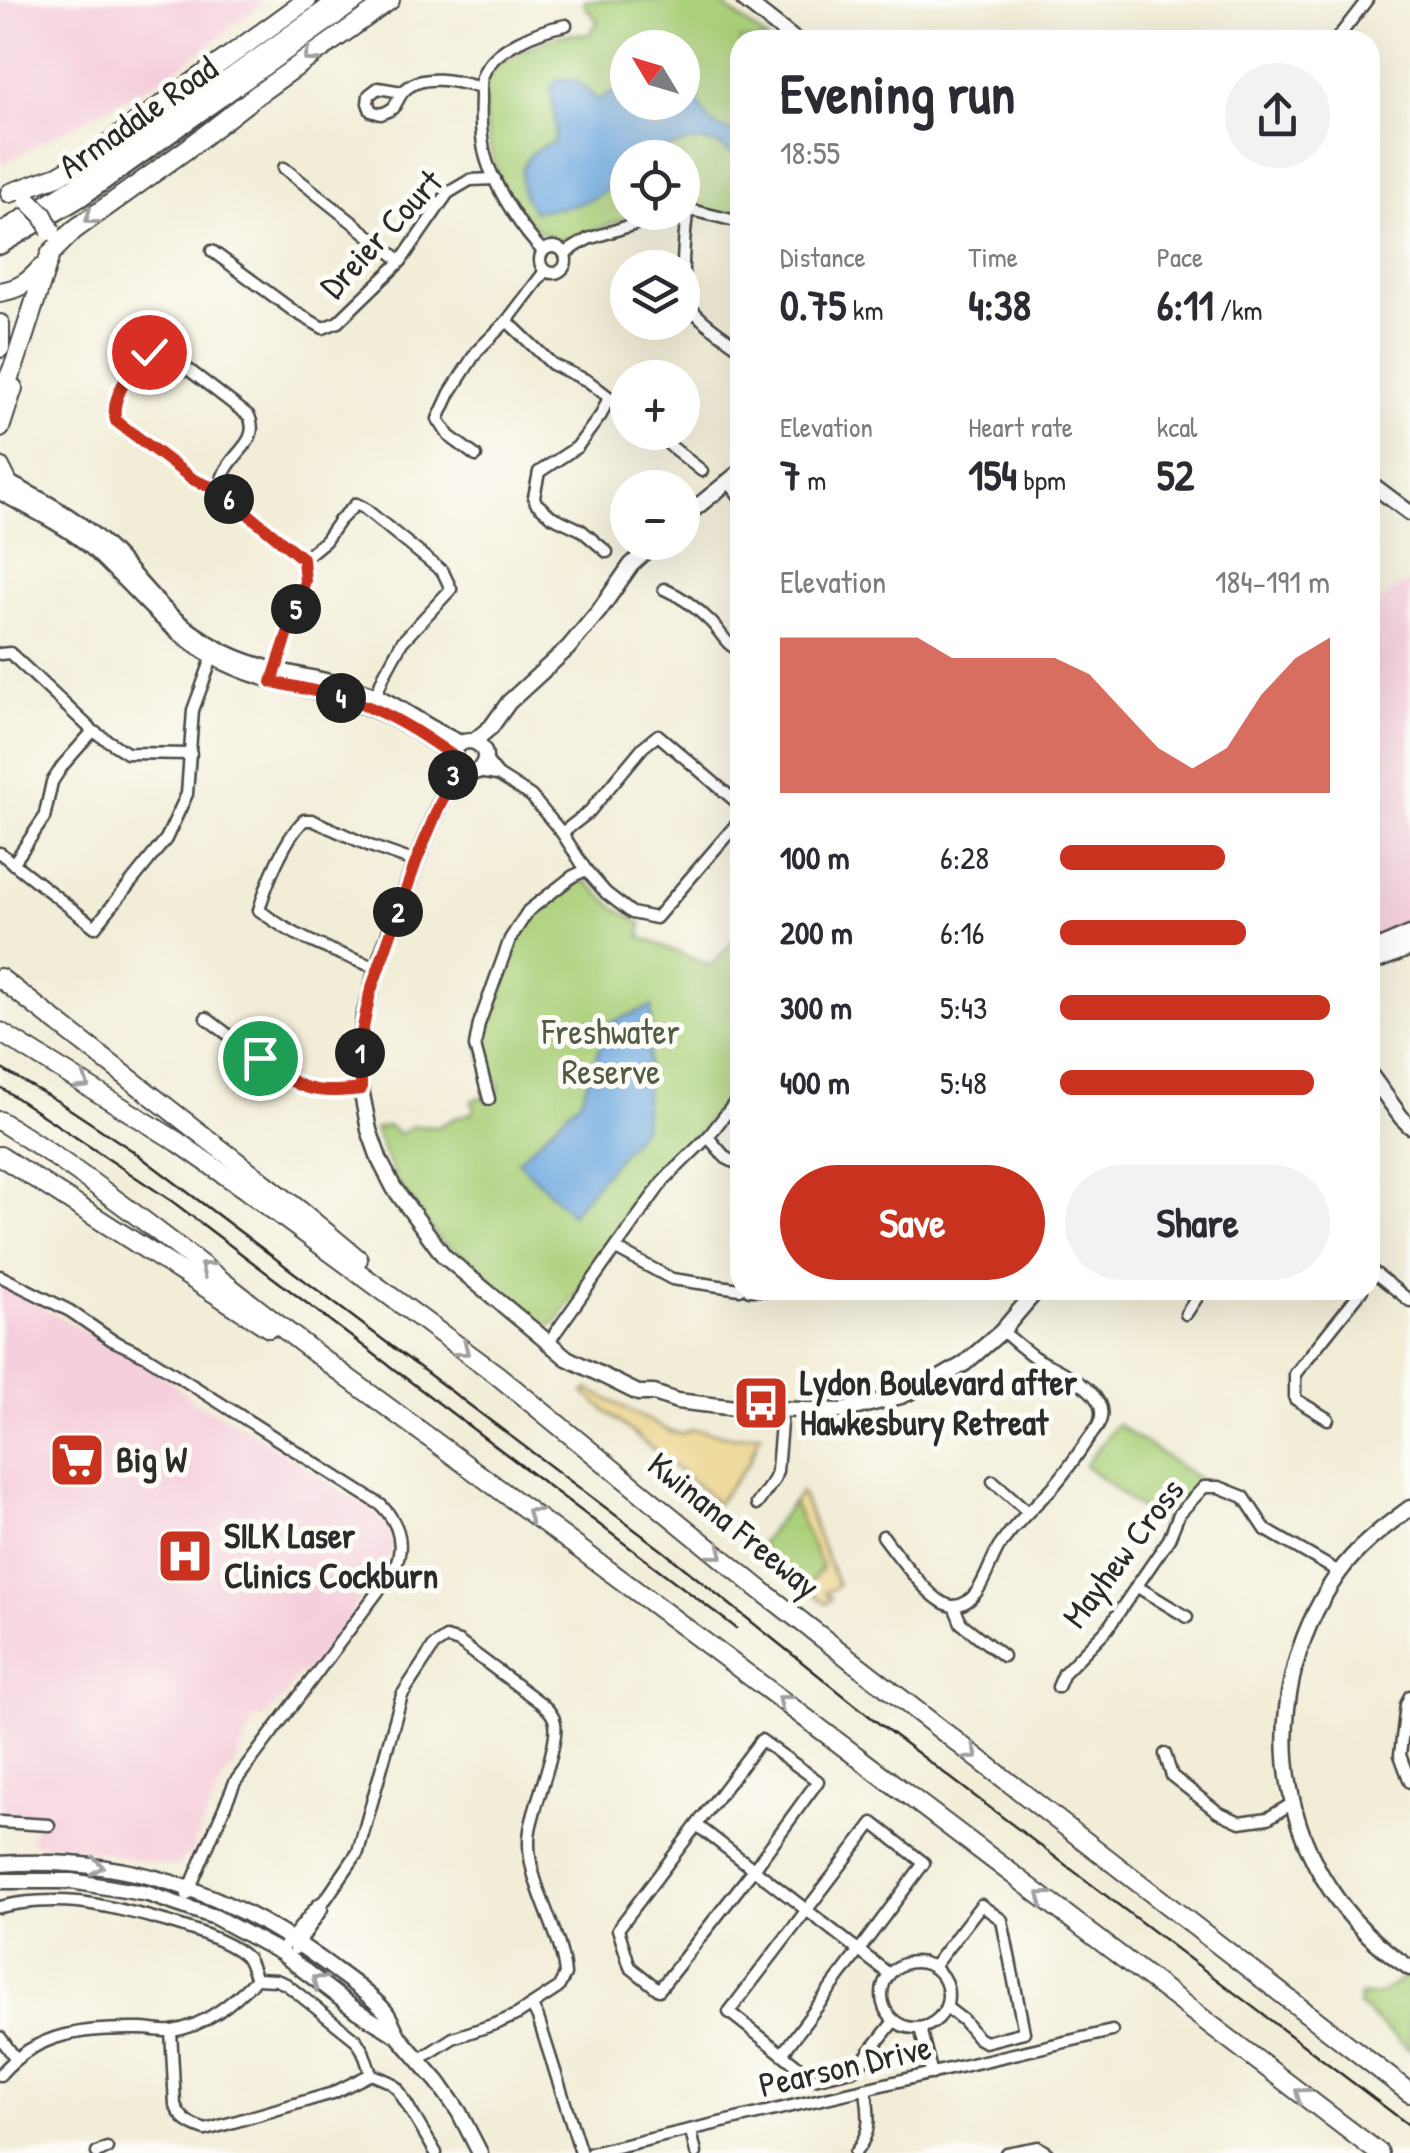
<!DOCTYPE html>
<html lang="en">
<head>
<meta charset="utf-8">
<style>
  :root { --surface:#fff; --page:#f2f2f3; --text:#2b2b33; --muted:#7c7c81; --accent:#c8321e }
  body { margin:0; font-family:"Patrick Hand",sans-serif; background:var(--page); color:var(--text); height:100vh; display:flex; flex-direction:column; font-size:38px; white-space:nowrap }
  * { box-sizing:border-box; margin:0 }
  p { font-size:32px; color:var(--muted) }
  .icon { flex:none; width:55px; height:55px; fill:none; stroke:currentColor; stroke-width:2; stroke-linecap:round; stroke-linejoin:round }
  .map { position:relative; flex:1; overflow:hidden }
  .side { position:absolute; left:730px; top:30px; width:650px; height:1270px; display:flex; flex-direction:column; background:var(--surface); border-radius:30px; box-shadow:0 10px 40px #0002 }
  .side>* { flex:none }
  .needle { width:65px; rotate:308deg }
  .tools { position:absolute; left:610px; top:30px; display:grid; gap:20px }
  .tools a { display:grid; place-items:center; width:90px; height:90px; border-radius:50%; background:var(--surface); box-shadow:0 10px 40px #0002; font-size:50px }
  .pin { position:absolute; display:grid; place-items:center; width:85px; height:85px; color:#fff; margin:-42px; border:5px solid #fff; border-radius:50%; box-shadow:0 2px 10px #0007 }
  .km { position:absolute; width:50px; height:50px; margin:-25px; border-radius:50%; background:#222; color:#fff; font-size:28px; line-height:50px; text-align:center }
  .round { display:grid; place-items:center; flex:none; width:105px; height:105px; border-radius:52px; background:var(--page) }
  .head { display:flex; align-items:center; justify-content:space-between; height:170px; padding:0 50px }
  h1 { font-size:55px; font-weight:700; line-height:75px }
  .figures { display:grid; grid-template-columns:repeat(3,1fr); gap:15px; height:170px; padding:10px 50px }
  .figures div { display:grid; align-content:center }
  .figures b { font-size:42px; font-weight:700 }
  .figures small { font-size:28px; font-weight:400 }
  .figures p { font-size:28px }
  .chart { height:280px; padding:20px 50px }
  .chart p { display:flex; justify-content:space-between }
  .chart svg { width:100%; height:180px; margin-top:10px; fill:var(--accent); opacity:.7 }
  .button { display:flex; gap:20px; margin-top:auto; padding:20px 50px }
  .button a { flex:1; height:115px; border-radius:60px; background:var(--accent); color:#fff; font-size:40px; font-weight:700; line-height:115px; text-align:center }
  .button a+a { background:var(--page); color:var(--text) }
  ul { padding:0 50px; list-style:none; font-size:32px }
  li { display:grid; grid-template-columns:160px 120px 1fr; align-items:center; height:75px }
  li i { height:25px; border-radius:12px; background:var(--accent) }
  .map>svg:first-child { display:block }
  .built { fill:#f5cfdb }
  .green { fill:#abd07a; stroke:#6b7e52; stroke-width:2.5; fill-rule:evenodd }
  .sand { fill:#eeda9e; stroke:#8c8264; stroke-width:2.5 }
  .water { fill:#6ea9df; stroke:#4c6a85; stroke-width:2.5 }
  .lines { fill:none; stroke-linecap:round; stroke-linejoin:round }
  .street-casing { stroke:#494845; stroke-width:15 }
  .secondary-casing { stroke:#494845; stroke-width:19 }
  .primary-casing { stroke:#494845; stroke-width:20 }
  .highway-casing { stroke:#494845; stroke-width:22 }
  .street { stroke:#fff; stroke-width:10 }
  .secondary { stroke:#fff; stroke-width:14 }
  .primary { stroke:#fff; stroke-width:15 }
  .highway { stroke:#fff; stroke-width:18 }
  .rail { stroke:#2b2b2b; stroke-width:2.5 }
  .highway-bridge-casing { stroke:#494845; stroke-width:22; stroke-linecap:butt }
  .highway-bridge { stroke:#fff; stroke-width:18 }
  .oneway { stroke:#a0a0a0 }
  .route-casing { stroke:#fff; stroke-width:20 }
  .route { stroke:#c8321e; stroke-width:12 }
  .labels { text-anchor:middle; stroke-width:10; stroke-linejoin:round; paint-order:stroke }
  .street-label { font-size:35px; fill:#2b2b2b; stroke:#fdfcf7 }
  .park-label { font-size:35px; fill:#515d43; stroke:#fdfcf7 }
  .poi-label { font-size:35px; font-weight:bold; fill:#2b2b2b; stroke:#fdfcf7; text-anchor:start }
</style>
</head>
<body>
<div class="map">
<svg width="1410" height="2153" viewBox="0 0 1410 2153">
  <rect width="100%" height="100%" fill="#fdfcf7"/>
  <filter id="ink" filterUnits="userSpaceOnUse"><feTurbulence type="fractalNoise" baseFrequency=".01" numOctaves="2"/><feDisplacementMap in="SourceGraphic" scale="20" xChannelSelector="R" yChannelSelector="G"/><feConvolveMatrix kernelMatrix="1 2 1 2 8 2 1 2 1" color-interpolation-filters="sRGB"/></filter>
  <filter id="wash" filterUnits="userSpaceOnUse"><feTurbulence type="fractalNoise" baseFrequency=".0048" numOctaves="4" result="noise"/><feDisplacementMap in="SourceGraphic" scale="40" xChannelSelector="R" yChannelSelector="G"/><feGaussianBlur stdDeviation="2.25" result="paint"/><feColorMatrix in="noise" values="0 0 0 0 0 0 0 0 0 0 0 0 0 0 0 0 0 1.4 0 .05"/><feComposite in="paint" operator="in"/></filter>
  <g filter="url(#wash)">
    <rect width="100%" height="100%" fill="#f2edd7"/>
    <!-- built -->
    <g class="built">
      <path d="M0,0h267l-97,75 -170,89z"/>
      <path d="M1410,582v344l-40,19v-334l26,-22z"/>
      <path d="M0,1284l163,91 34,29 41,19 112,74 13,6 17,12 12,27v7l-19,36 -10,6 -18,31 -41,54 -5,-4 -12,21 -24,26 -7,-2 -21,47 -12,15 -33,76 -15,12 -98,-19 -46,-5 3,-18 -34,-3z"/>
    </g>
    <!-- green -->
    <g class="green">
      <path d="M584,0h132l52,40h-28v178l-57,-10 -1,-50h-54v54l14,1 -64,23 -26,4c-44,-29 -62,-71 -67,-123 -1,-15 -3,-32 6,-45 10,-13 24,-18 38,-25 21,-9 36,-16 59,-12l10,-13 -13,-16zM628,48h54v54h-54z"/>
      <path d="M576,879l10,2 27,25 29,18 -2,13 71,29 29,-33v153l-82,89 -59,88 -42,58c-7,6 -12,7 -20,4l-57,-51 -16,-19 -24,-14 -45,-62 -21,-50 14,-3 12,8 14,-8 23,1 18,-9 17,-5 3,-6 -4,-5 7,-5 10,3 7,-3 5,-12c-12,-23 -23,-22 -19,-52l33,-94 18,-27z"/>
      <path d="M1117,1424l86,58 -30,29 -9,17 -79,-63z"/>
      <path d="M793,1502l29,65 -15,21 -41,-31 -6,-13z"/>
      <path d="M1408,1975l2,1v74l-52,-45 1,-9 19,-1z"/>
    </g>
    <!-- sand -->
    <g class="sand">
      <path d="M588,1389l83,43 11,2 11,-5 42,8 26,-4 -13,31 -34,43 -4,-3 3,-5 -129,-106z"/>
      <path d="M801,1492l37,94 -13,7 6,5 -5,6 -19,-16 15,-21 -29,-65z"/>
    </g>
    <!-- water -->
    <g class="water">
      <path d="M558,79c20,-1 25,8 40,21l21,-10 8,-9 1,21h54l1,-21c18,13 17,37 33,45 6,4 17,5 24,7v25c-7,-4 -14,-9 -22,-13 -29,-13 -62,13 -90,13l-1,9c-6,6 -10,14 -16,19 -21,20 -51,22 -78,25 -20,-27 -16,-59 20,-68l3,-13 -5,-42z"/>
      <path d="M652,1006l-9,121 -72,87 -53,-53 63,-62 28,-76z"/>
    </g>
  </g>
  <g filter="url(#ink)">
    <g class="lines">
      <!-- street casing -->
      <g class="street-casing">
        <g id="street">
          <path d="M1336,40l31,-40"/>
          <path d="M402,92l-24,-4 -9,7 -1,8 3,8 10,3c19,-7 12,-10 22,-22 18,-21 56,-10 78,-4"/>
          <path d="M284,168l117,93"/>
          <path d="M682,212l13,-1 45,11"/>
          <path d="M687,212c-2,26 -10,72 4,95 7,13 36,31 49,41"/>
          <circle cx="553" cy="260" r="13"/>
          <path d="M212,251l83,61 28,16 15,-6 63,-61 47,-68 22,-13 25,-1"/>
          <path d="M543,251c-20,-19 -44,-58 -54,-84 -8,-20 -9,-47 -8,-69 0,-7 -1,-17 2,-23 10,-27 56,-45 83,-50"/>
          <path d="M565,253l23,-14 85,-27"/>
          <path d="M507,321l45,43 36,17 40,31"/>
          <path d="M653,432l49,39"/>
          <path d="M476,456l-27,-20 -11,-17 12,-26 27,-42 30,-30 38,-50"/>
          <path d="M729,482l11,15"/>
          <path d="M219,491c2,-6 2,-12 5,-17 8,-21 37,-33 25,-58l-77,-59 -16,-7c-16,7 -38,38 -42,54 -2,8 0,10 2,17l78,59 25,11 84,68"/>
          <path d="M607,552l-26,-22 -30,-14 -15,-13 -2,-6 5,-25 38,-25 24,-32 8,-18"/>
          <path d="M664,589c19,8 32,18 47,33 10,10 15,24 29,28"/>
          <path d="M0,654l10,-1 83,78 34,22 64,1"/>
          <path d="M274,676l31,-95 -2,-22 22,-18 14,-20 17,-17 8,4 79,64 8,17 -49,53 -18,33 -11,27"/>
          <path d="M486,760l12,15 33,21 31,37 24,37 20,23 26,20 24,5 84,-98"/>
          <path d="M477,772l20,3"/>
          <path d="M562,833l27,-21 54,-65 15,-12 82,70"/>
          <path d="M0,853l95,74 71,-88 21,-45 6,-84 21,-57"/>
          <path d="M13,864l31,-46 8,-36 11,-17 30,-34"/>
          <path d="M377,968c-42,-16 -83,-30 -118,-58 8,-28 25,-70 45,-90h8l58,26 46,16"/>
          <path d="M206,1018l84,63c23,12 45,11 71,8"/>
          <path d="M489,1099l-14,-53 4,-22 31,-85 18,-28 45,-35 13,-6"/>
          <path d="M708,1137l18,21 14,7"/>
          <path d="M616,1249l56,30 68,10"/>
          <path d="M1370,1269l40,32"/>
          <path d="M0,1276l70,35 42,29 34,16 235,149c19,19 24,41 13,65l-159,212 -48,113"/>
          <path d="M749,1290h77"/>
          <path d="M1186,1314l16,-24"/>
          <path d="M548,1343l116,-163 44,-43 32,-41"/>
          <path d="M1328,1419l-33,-20v-25l67,-84"/>
          <path d="M993,1481l34,30"/>
          <path d="M757,1504l17,-24 3,-9 5,-60"/>
          <path d="M883,1536c12,16 51,71 71,70 27,-2 33,-40 45,-59 15,-23 34,-39 52,-58 18,-19 31,-43 47,-63 18,-34 -41,-55 -64,-69 -11,-8 -21,-17 -32,-26"/>
          <path d="M1136,1586l51,31"/>
          <path d="M954,1606l7,17 42,33"/>
          <path d="M1058,1687l6,-14 44,-45 61,-89 10,-25 25,-27h15l25,10 22,33 73,42"/>
          <path d="M1410,1696l-4,9 -6,50 10,27"/>
          <path d="M761,1740l57,41 -64,88 -95,121 -29,-23 -12,-38z"/>
          <path d="M1165,1754l7,22 46,36 22,10 28,-4 25,-15"/>
          <path d="M0,1822l49,3"/>
          <path d="M698,1826l191,148"/>
          <path d="M0,1907c23,-6 54,-7 78,-5 36,4 145,30 169,56 4,6 6,15 9,21l20,1 10,4 70,56 7,11 8,23 19,8 7,6 39,65"/>
          <path d="M295,1949l27,-40"/>
          <path d="M280,1952l37,-46 9,-7 32,-47 44,-157 32,-49 12,-8 13,4 83,62c6,5 12,11 13,19 4,20 -21,83 -25,107 -8,48 32,98 35,145l-7,13 -40,26 -20,9 -45,15 -33,21"/>
          <circle cx="915" cy="1995" r="33"/>
          <path d="M933,1967l48,-62 21,15 22,112 -39,10 -7,-4 -15,-18 -17,-13"/>
          <path d="M532,2006l6,12 43,135"/>
          <path d="M920,2028l12,46"/>
          <path d="M171,2031l4,74c7,15 15,20 31,25l127,-37 38,-19"/>
          <path d="M0,2037l16,22"/>
          <path d="M782,2054l142,-191 -51,-40 -144,189 85,67 42,-10 38,-48"/>
          <path d="M0,2075c37,-44 88,-47 141,-46 10,0 21,3 31,2 34,-5 61,-29 84,-52"/>
          <path d="M691,2131l5,22"/>
          <path d="M97,2153l10,-5"/>
          <path d="M591,2153l521,-122"/>
          <path d="M855,2153c18,-23 14,-36 11,-63"/>
          <path d="M1006,2153l32,-6 9,6"/>
        </g>
      </g>
      <!-- secondary casing -->
      <g class="secondary-casing">
        <g id="secondary">
          <path d="M744,0l51,40"/>
          <path d="M1,479c33,17 68,34 97,60 27,23 47,53 73,77 13,11 29,22 44,31 44,26 97,28 145,43 37,12 66,39 101,53"/>
          <path d="M1370,483l40,30"/>
          <path d="M0,492c31,17 64,32 91,55 42,38 74,83 125,111 47,26 101,30 151,49 31,11 59,30 86,49"/>
          <path d="M682,519l58,-47"/>
          <circle cx="469" cy="757" r="16"/>
          <path d="M474,741l17,-14 18,-25 59,-54 31,-37 32,-46 25,-23"/>
          <path d="M455,767l-5,18 -11,20 -23,57 -39,106 -13,48 -5,44 2,29 8,41 11,31 14,27 50,68 123,102 71,35h16l23,8 59,7 106,3 59,-15 39,-18 24,-14 38,-33 35,-41"/>
          <path d="M1370,951l40,-17"/>
          <path d="M1370,964l40,-16"/>
          <path d="M1370,1074l31,43 9,9"/>
          <path d="M1410,1508c-26,19 -53,39 -72,66 -91,130 -62,307 72,394"/>
          <path d="M0,1864c123,-8 224,25 323,97 20,15 43,30 60,48 7,7 10,18 15,26"/>
          <path d="M0,1881h71l77,13 67,23 65,35 77,59 41,25 40,46 21,30 21,41"/>
        </g>
      </g>
      <!-- primary casing -->
      <g class="primary-casing">
        <g id="primary">
          <path d="M0,232l97,-60 240,-172"/>
          <path d="M0,246l81,-48 278,-198"/>
        </g>
      </g>
      <!-- highway casing -->
      <g class="highway-casing">
        <g id="highway">
          <path d="M10,193l48,-17 29,-17 220,-159"/>
          <path d="M51,253l23,-23 113,-81 71,-55 132,-94"/>
          <path d="M0,292c19,-3 29,-10 41,-24"/>
          <path d="M0,324v24"/>
          <path d="M0,398l15,-35 35,-108"/>
          <path d="M0,428l13,-40"/>
          <path d="M0,467l8,16"/>
          <path d="M0,978l299,232 59,49"/>
          <path d="M0,1032l178,110 67,47 251,185 266,217 648,502"/>
          <path d="M0,1121c123,76 232,171 348,257 347,254 689,514 1031,775"/>
          <path d="M0,1156l269,172"/>
        </g>
      </g>
      <!-- street -->
      <use href="#street" class="street"/>
      <!-- secondary -->
      <use href="#secondary" class="secondary"/>
      <!-- primary -->
      <use href="#primary" class="primary"/>
      <!-- highway -->
      <use href="#highway" class="highway"/>
      <!-- rail -->
      <g class="rail">
        <path d="M0,1068l59,34 74,49 530,400 210,168 537,407"/>
        <path d="M0,1087l173,115 563,426"/>
      </g>
      <!-- highway-bridge casing -->
      <g class="highway-bridge-casing">
        <path id="highway-bridge" d="M29,201l14,14 8,16"/>
      </g>
      <!-- highway-bridge -->
      <use href="#highway-bridge" class="highway-bridge"/>
    </g>
    <!-- one-way arrows -->
    <defs><path id="oneway-chevron" d="M-2-3.5L2.5 0L-2 3.5" fill="none" stroke-width="1.6" stroke-linecap="round" stroke-linejoin="round" transform="scale(2.5)"/></defs>
    <g class="oneway">
      <use href="#oneway-chevron" transform="translate(310 56) rotate(144)"/>
      <use href="#oneway-chevron" transform="translate(91 218) rotate(144)"/>
      <use href="#oneway-chevron" transform="translate(83 1083) rotate(32)"/>
      <use href="#oneway-chevron" transform="translate(206 1268) rotate(-143)"/>
      <use href="#oneway-chevron" transform="translate(463 1350) rotate(37)"/>
      <use href="#oneway-chevron" transform="translate(533 1514) rotate(-143)"/>
      <use href="#oneway-chevron" transform="translate(717 1553) rotate(39)"/>
      <use href="#oneway-chevron" transform="translate(784 1701) rotate(-143)"/>
      <use href="#oneway-chevron" transform="translate(972 1754) rotate(38)"/>
      <use href="#oneway-chevron" transform="translate(97 1866) rotate(8)"/>
      <use href="#oneway-chevron" transform="translate(1043 1897) rotate(-143)"/>
      <use href="#oneway-chevron" transform="translate(318 1981) rotate(-142)"/>
      <use href="#oneway-chevron" transform="translate(1301 2094) rotate(-143)"/>
    </g>
  </g>
  <g class="lines" filter="url(#ink)">
    <!-- route casing -->
    <g class="route-casing">
      <path id="route" d="M149,352c-17,15 -40,46 -33,69l78,59 25,10 84,69 2,22 -33,101c33,7 67,13 99,26 30,12 56,30 82,48l3,11 -6,18 -11,21 -23,56 -46,131 -9,45v51c-51,6 -62,0 -101,-31"/>
    </g>
    <!-- route -->
    <use href="#route" class="route"/>
  </g>
  <!-- icons -->
  <defs>
    <g id="bus-square" transform="scale(2.875)"><rect x="-9" y="-9" width="18" height="18" rx="4" fill="#c8321e" stroke="#fdfcf7"/><path d="M-5-6H5V4H4V6H2V4H-2V6H-4V4H-5ZM-3.5-4V0h7V-4ZM-3.5 1.2v1.5H-2V1.2ZM2 1.2v1.5H3.5V1.2Z" fill="#fff"/></g>
    <g id="supermarket-square" transform="scale(2.875)"><rect x="-9" y="-9" width="18" height="18" rx="4" fill="#c8321e" stroke="#fdfcf7"/><path d="M-6-5.5h2.5l.6 2H6L4.5 2H-2.5L-4.4-4H-6ZM-1.5 3.2a1.3 1.3 0 1 0 .1 0ZM3 3.2a1.3 1.3 0 1 0 .1 0Z" fill="#fff"/></g>
    <g id="hospital-square" transform="scale(2.875)"><rect x="-9" y="-9" width="18" height="18" rx="4" fill="#c8321e" stroke="#fdfcf7"/><path d="M-5-5h3v3.5h4V-5h3V5h-3V1.5h-4V5h-3Z" fill="#fff"/></g>
  </defs>
  <g fill-rule="evenodd">
    <use href="#bus-square" x="761" y="1403"/>
    <use href="#supermarket-square" x="77" y="1460"/>
    <use href="#hospital-square" x="185" y="1556"/>
  </g>
  <g class="labels">
    <!-- street labels -->
    <g class="street-label">
      <text transform="translate(138 117) rotate(-35)" y="12">Armadale Road</text>
      <text transform="translate(381 234) rotate(-47)" y="12">Dreier Court</text>
      <text transform="translate(734 1525) rotate(39)" y="12">Kwinana Freeway</text>
      <text transform="translate(1123 1553) rotate(-53)" y="12">Mayhew Cross</text>
      <text transform="translate(845 2066) rotate(-13)" y="12">Pearson Drive</text>
    </g>
    <!-- park labels -->
    <g class="park-label">
      <text x="611" y="1044">Freshwater<tspan x="611" dy="40">Reserve</tspan></text>
    </g>
    <!-- poi labels -->
    <g class="poi-label">
      <text x="800" y="1395">Lydon Boulevard after<tspan x="800" dy="40">Hawkesbury Retreat</tspan></text>
      <text x="116" y="1472">Big W</text>
      <text x="224" y="1548">SILK Laser<tspan x="224" dy="40">Clinics Cockburn</tspan></text>
    </g>
  </g>
</svg>
<div class="tools">
<a><svg class="needle" viewBox="-14 -14 28 28"><path d="M0-13l5 13h-10z" fill="#e53935"/><path d="M0 13l5-13h-10z" fill="#7c7c81"/></svg></a>
<a><svg class="icon" aria-label="locate" viewBox="0 0 24 24"><circle cx="12" cy="12" r="6"/><path d="M12 2v4M12 18v4M2 12h4M18 12h4"/></svg></a>
<a><svg class="icon" aria-label="layers" viewBox="0 0 24 24"><path d="M12 4l9 5-9 5-9-5zM3 14l9 5 9-5"/></svg></a>
<a>+</a>
<a>−</a>
</div>
<div class="pin" style="left:260px;top:1058px;background:#1e9e55"><svg class="icon" aria-label="arrive" viewBox="0 0 24 24"><path d="M6 21V4h12l-3 4 3 4H6"/></svg></div>
<div class="pin" style="left:149px;top:352px;background:#d93025"><svg class="icon" aria-label="check" viewBox="0 0 24 24"><path d="M5 12l5 5 9-10"/></svg></div>
<b class="km" style="left:360px;top:1053px">1</b>
<b class="km" style="left:398px;top:912px">2</b>
<b class="km" style="left:453px;top:775px">3</b>
<b class="km" style="left:341px;top:698px">4</b>
<b class="km" style="left:296px;top:609px">5</b>
<b class="km" style="left:229px;top:499px">6</b>
<section class="side">
<div class="head"><div><h1>Evening run</h1><p>18:55</p></div><a class="round"><svg class="icon" aria-label="share" viewBox="0 0 24 24"><path d="M12 15V3M7 8l5-5 5 5M5 13v7h14v-7"/></svg></a></div>
<div class="figures">
<div><p>Distance</p><b>0.75<small> km</small></b></div>
<div><p>Time</p><b>4:38</b></div>
<div><p>Pace</p><b>6:11<small> /km</small></b></div>
</div>
<div class="figures">
<div><p>Elevation</p><b>7<small> m</small></b></div>
<div><p>Heart rate</p><b>154<small> bpm</small></b></div>
<div><p>kcal</p><b>52</b></div>
</div>
<div class="chart"><p><span>Elevation</span>184–191 m</p>
<svg viewBox="0 0 160 44" preserveAspectRatio="none"><path d="M0 44V6L10 6L20 6L30 6L40 6L50 11L60 11L70 11L80 11L90 15L100 24L110 33L120 38L130 33L140 20L150 11L160 6V44z"/></svg>
</div>
<ul>
<li><b>100 m</b>6:28<i style="width:61%"></i></li>
<li><b>200 m</b>6:16<i style="width:69%"></i></li>
<li><b>300 m</b>5:43<i style="width:100%"></i></li>
<li><b>400 m</b>5:48<i style="width:94%"></i></li>
</ul>
<div class="button"><a>Save</a><a>Share</a></div>
</section>
</div>
</body>
</html>
